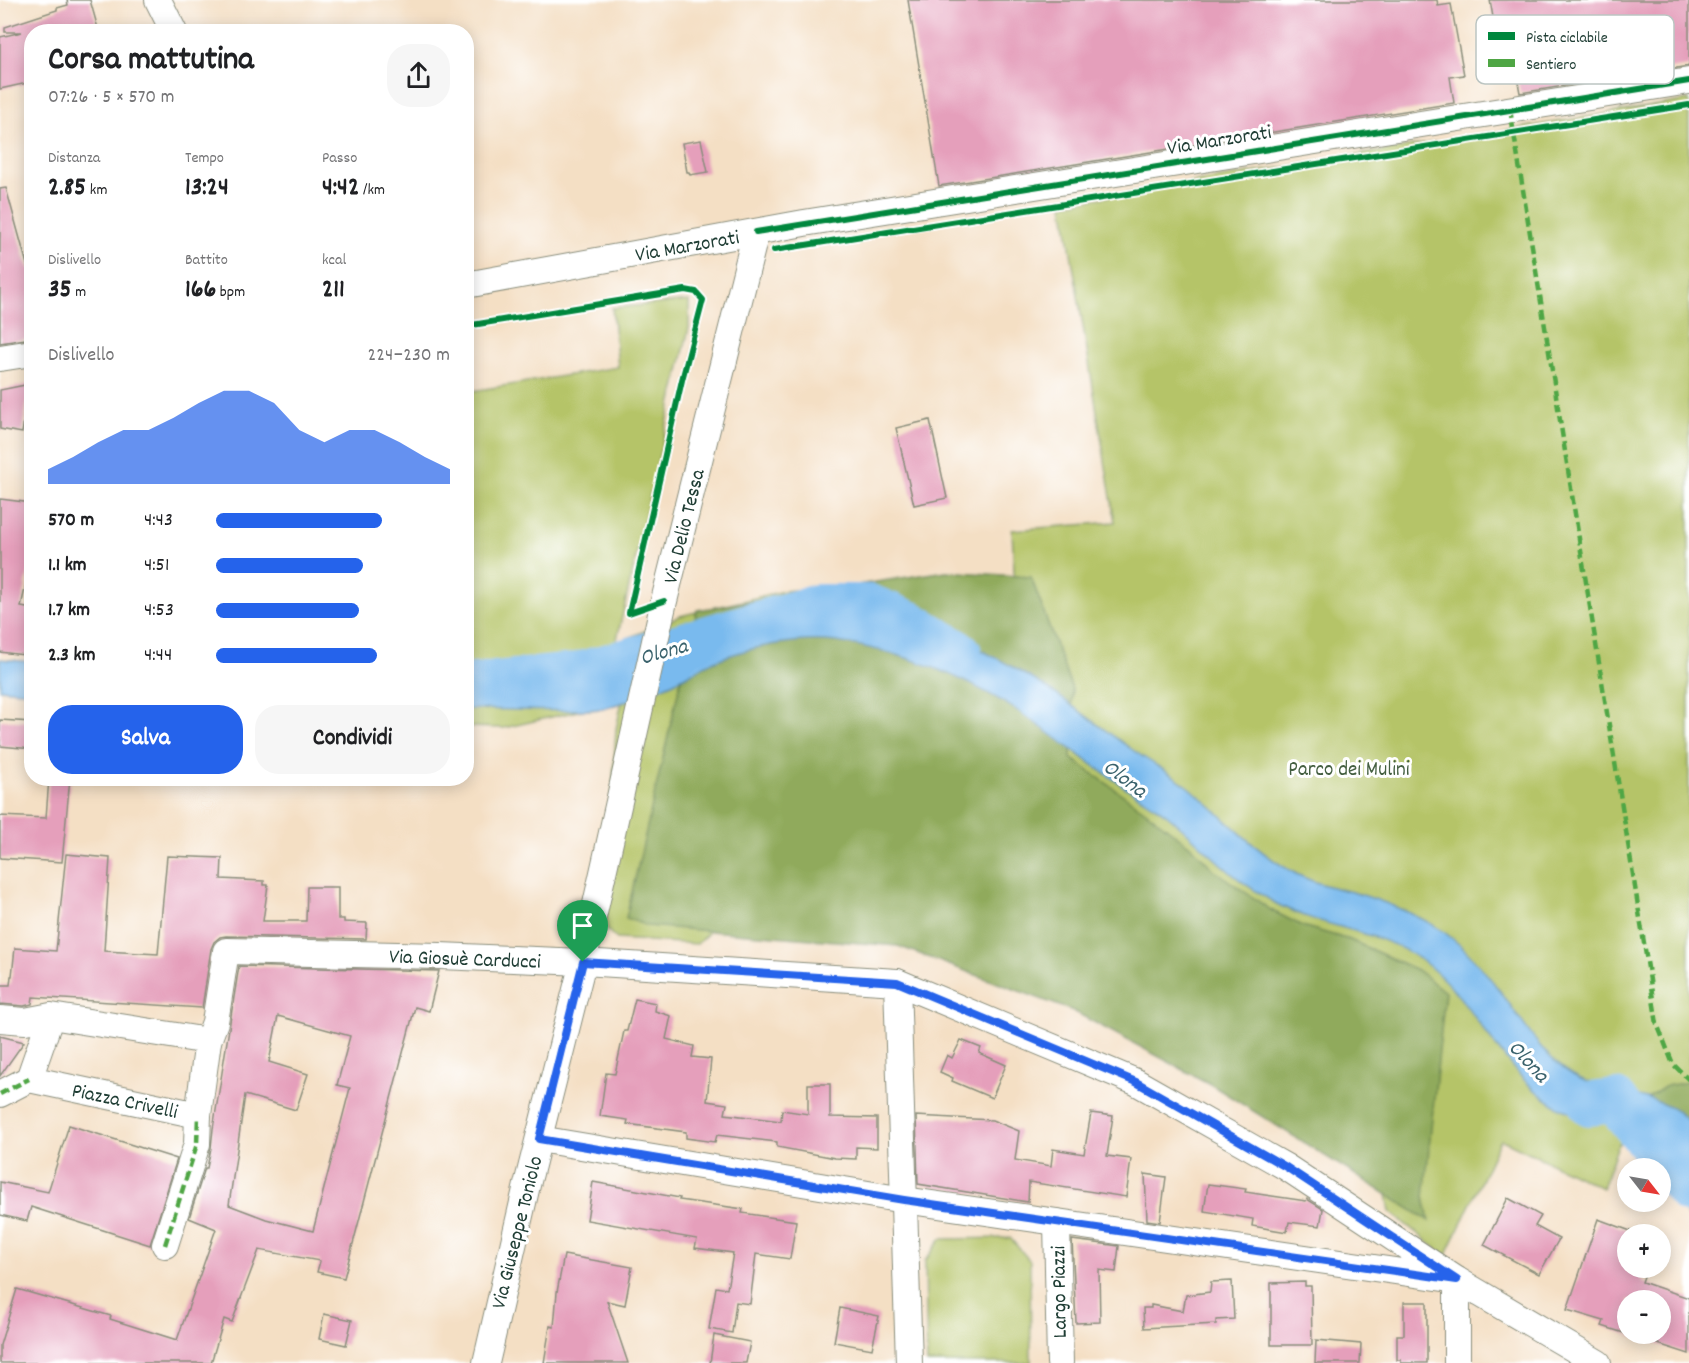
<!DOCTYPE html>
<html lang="it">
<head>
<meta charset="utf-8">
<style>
  :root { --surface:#fff; --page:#f6f6f6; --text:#202124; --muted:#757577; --accent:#2563eb }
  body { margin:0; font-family:Dekko,sans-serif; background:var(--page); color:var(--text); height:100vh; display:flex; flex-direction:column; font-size:22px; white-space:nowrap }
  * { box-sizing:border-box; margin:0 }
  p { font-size:20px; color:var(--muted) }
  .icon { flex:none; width:33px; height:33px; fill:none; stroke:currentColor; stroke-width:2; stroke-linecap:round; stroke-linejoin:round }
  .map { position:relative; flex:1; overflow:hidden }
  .drawer { position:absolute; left:24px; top:24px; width:450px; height:762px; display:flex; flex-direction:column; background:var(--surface); border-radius:24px; box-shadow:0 3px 15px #0003 }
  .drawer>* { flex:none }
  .needle { width:39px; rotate:121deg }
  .fabs { position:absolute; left:1617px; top:1158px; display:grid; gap:12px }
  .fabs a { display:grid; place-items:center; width:54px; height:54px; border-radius:50%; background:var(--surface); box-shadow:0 3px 15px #0003; font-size:30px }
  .pin { position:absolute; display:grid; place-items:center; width:51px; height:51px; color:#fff; margin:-62px -26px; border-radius:50% 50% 50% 0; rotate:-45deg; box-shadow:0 0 6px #0007 }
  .pin .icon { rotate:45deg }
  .round { display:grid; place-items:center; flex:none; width:63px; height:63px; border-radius:24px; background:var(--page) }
  .headline { display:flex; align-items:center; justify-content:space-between; height:102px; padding:0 24px }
  h1 { font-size:33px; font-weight:700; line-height:45px }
  .stats { display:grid; grid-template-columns:repeat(3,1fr); gap:9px; height:102px; padding:6px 24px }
  .stats div { display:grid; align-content:center }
  .stats b { font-size:26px; font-weight:700 }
  .stats small { font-size:16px; font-weight:400 }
  .stats p { font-size:16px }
  .chart { height:168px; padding:12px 24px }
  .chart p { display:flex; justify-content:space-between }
  .chart svg { width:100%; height:108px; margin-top:6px; fill:var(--accent); opacity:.7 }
  .primary-button { display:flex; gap:12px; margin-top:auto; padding:12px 24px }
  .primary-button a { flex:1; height:69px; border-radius:24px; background:var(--accent); color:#fff; font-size:24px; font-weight:700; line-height:69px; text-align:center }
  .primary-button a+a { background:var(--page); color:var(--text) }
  ul { padding:0 24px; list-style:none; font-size:20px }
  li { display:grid; grid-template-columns:96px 72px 1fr; align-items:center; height:45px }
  li i { height:15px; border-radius:8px; background:var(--accent) }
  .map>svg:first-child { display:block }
  .green { fill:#b5c467; stroke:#6a804e; stroke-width:1.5 }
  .forest { fill:#90aa5c; stroke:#587448; stroke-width:1.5 }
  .water { fill:#79baee; stroke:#4c7c91; stroke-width:1.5 }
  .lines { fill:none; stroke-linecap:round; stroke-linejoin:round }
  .river { stroke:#79baee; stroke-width:44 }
  .building { fill:#e59fbb; fill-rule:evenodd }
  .minor-casing { stroke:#8a8e7c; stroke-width:28 }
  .minor { stroke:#fff; stroke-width:26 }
  .quiet { stroke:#4fa644; stroke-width:4.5; stroke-dasharray:9 4.5; stroke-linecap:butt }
  .cycleway-casing { stroke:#fff; stroke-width:10 }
  .cycleway { stroke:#00873e; stroke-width:6 }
  .route-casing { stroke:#fff; stroke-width:12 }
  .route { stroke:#2563eb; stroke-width:8 }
  .labels { text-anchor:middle; stroke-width:6; stroke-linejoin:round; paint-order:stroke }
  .street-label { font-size:21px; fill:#1f3d34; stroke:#fff }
  .park-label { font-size:21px; fill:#445f41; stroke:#fff }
  .water-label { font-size:22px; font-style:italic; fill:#3a626c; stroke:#fff }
  .key { fill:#fff; stroke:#bcc5c2; stroke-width:1.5 }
  .key-label { font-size:16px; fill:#1f3d34 }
</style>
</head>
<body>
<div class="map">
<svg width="1689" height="1363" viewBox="0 0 1689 1363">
  <rect width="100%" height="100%" fill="#fff"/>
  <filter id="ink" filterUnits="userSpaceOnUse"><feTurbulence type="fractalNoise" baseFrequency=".0167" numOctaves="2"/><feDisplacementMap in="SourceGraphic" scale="12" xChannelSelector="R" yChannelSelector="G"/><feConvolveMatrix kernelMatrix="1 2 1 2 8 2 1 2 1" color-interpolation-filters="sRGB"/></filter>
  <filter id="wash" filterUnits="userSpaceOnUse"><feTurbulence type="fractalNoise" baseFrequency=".008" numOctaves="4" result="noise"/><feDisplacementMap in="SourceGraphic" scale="24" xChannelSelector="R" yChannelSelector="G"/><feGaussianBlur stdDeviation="1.35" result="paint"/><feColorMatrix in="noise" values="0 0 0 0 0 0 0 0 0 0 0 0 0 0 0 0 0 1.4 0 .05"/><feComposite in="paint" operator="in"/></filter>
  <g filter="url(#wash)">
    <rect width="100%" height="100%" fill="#f4dfc4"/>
    <!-- green -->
    <g class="green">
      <path d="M1689,100v1081l-40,-35 -13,-6 -17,3 -17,45 -95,-46 -7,-2 -54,116 -56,-44 -5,-29 -157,-97 -134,-66 -201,-84 -174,-14 -22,22 -80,-5 -10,-9 -2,-14 11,-187 7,-33 -15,8 -104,24 -37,-1v-335l151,-25 -6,-59 77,-7v27l-73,315 64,-27 104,-25 30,-3h51l152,45 -5,-103 103,-8 -52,-318z"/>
      <path d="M1010,1238l20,23 1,102h-104l-2,-102 16,-22z"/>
    </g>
    <!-- forest -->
    <g class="forest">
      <path d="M946,571l85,6 41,112 -1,69 76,54 47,37 21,22 56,39 31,16 48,14 67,30 28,22 -21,205 5,24 -219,-137 -137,-73 -175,-65 -251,-20 -21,-8 71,-308z"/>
      <path d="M1687,1082l2,1v136l-28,-43 -1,-8h-4l-28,-44 21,-27 17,-11z"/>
    </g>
    <!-- water -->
    <g class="water">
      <path d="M848,609c15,2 30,4 45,8 49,13 95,34 138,61 35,21 66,47 99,70 19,14 41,25 59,39 34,28 63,62 102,84 19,11 40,16 61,21 26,7 67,23 89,38 21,14 44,41 59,61 22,29 41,65 73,84 31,18 94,19 116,47v49c-17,-31 -46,-45 -80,-51 -19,-3 -38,-5 -54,-15 -58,-36 -80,-107 -134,-145 -45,-32 -105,-32 -151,-60 -12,-8 -25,-15 -35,-24 -24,-19 -45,-43 -69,-62 -19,-14 -40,-25 -59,-39 -31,-22 -61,-45 -92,-66 -54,-34 -115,-58 -178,-67 -39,-5 -89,5 -125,20 -13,6 -25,14 -38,20 -21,10 -44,19 -66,25 -11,4 -24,3 -35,3 -35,2 -71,-1 -106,-1v-28l131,-7 37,-7 46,-25 72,-23 42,-6z"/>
      <path d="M0,659l31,3v30l-31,-3z"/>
    </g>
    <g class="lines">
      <!-- river -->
      <g class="river">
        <path d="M466,686l109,-11 242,-69h53l39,16 51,31"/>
        <path d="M1590,1104l25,-3 74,91"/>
      </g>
    </g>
    <g id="blocks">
      <!-- building -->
      <g class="building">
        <path d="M67,0h23l9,32h-67v50l-32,7v-52l22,-5h-17v-5l52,-17v-2l11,-3z"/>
        <path d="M908,0h529l1,6 13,-2 13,71 -14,2 4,26 -515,83z"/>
        <path d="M1490,0h199v66l-169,27 -5,-27 -13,3z"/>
        <path d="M701,140l7,32 -18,3 -1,-3h-2l-5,-29z"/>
        <path d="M6,188l22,80h4v70l-32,5v-154z"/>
        <path d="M30,384l-8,49 -22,-4v-39z"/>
        <path d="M930,420l17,78 -33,7 -18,-77z"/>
        <path d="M0,499l32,4v53l-11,51 11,2v47l-32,-4z"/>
        <path d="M0,720l32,2v27l-32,-3z"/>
        <path d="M49,778h21l-8,84 -62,-4v-42l46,2z"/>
        <path d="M66,854l44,4 -6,93 54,3 9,-98 55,2 -1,21 43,2v4h4l-5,36h43l1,-34h31v32h6v3l23,1 -1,16 -140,-3 -6,1 -6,5 -3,7 -9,59 -169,-11 -1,7 -8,2 -24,-2v-19h10l1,-9h1l3,-28 41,3z"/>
        <path d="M239,966l200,5 -10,40 -14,-4 -71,271 -27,-6 3,-11 -61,-11 -27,72 -8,-3 -13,44h-211v-18l17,-56 94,27 -1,3 67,21 39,-111 -27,-11 16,-50h2l4,-20 2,-19zM278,1016l72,20 -13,49 13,3 -37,143 -47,-12 -37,-14 16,-110 51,15 12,-36 -39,-12z"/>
        <path d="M635,999l21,4 -1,8 16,5 -5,23 28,7 -2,11 19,2 -4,42 20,3 -2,10 56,7 1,-11 26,4v-30h22v33l47,1v30l-21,-1v12l-21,-1 -58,-11v-5l-60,-7 -2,7 -29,-4v-6l-59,-8 1,-4 -28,-4 6,-43 9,1 9,-43h3z"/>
        <path d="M0,1036l24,6 -24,34z"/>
        <path d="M961,1040l20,8 -2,5 27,12 -14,33 -40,-17 1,-3 -13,-6 7,-17 5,3z"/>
        <path d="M1091,1113l22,3 -6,40 24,3 -5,38 -97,-15 -1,20 -110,-18 -2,-68 76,4 27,11 -4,29 36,6 2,-17 31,5z"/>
        <path d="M69,1125l108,34 -27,86 -119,-38 -4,14 -27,-6v-33l48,10z"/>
        <path d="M1145,1174l21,3 -6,45 -13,-2z"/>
        <path d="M593,1182l87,16 -1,2 64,9 -1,4 54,8 -6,38 -34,-5 -6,50 -14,-2 -4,31 -23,-4 7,-42 11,2 6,-36 -38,-5 2,-9 -110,-19z"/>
        <path d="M1208,1184l38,5 -1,3 20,3 41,6 1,-2 16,10 -3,17 -31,-4 -2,10 -35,-6 1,-7 -49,-8z"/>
        <path d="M1508,1198l33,18 -6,10 24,13 -20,35 -55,-29z"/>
        <path d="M1598,1219l38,14 2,1h-10v34h19l-5,14 47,16v56l-87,-28 2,-5 -37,-11zM1628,1300h32v34h-32z"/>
        <path d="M1072,1240l47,6 -3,26 -17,-2 1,52 -24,1z"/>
        <path d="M564,1255l68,12 -7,38 -18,-4 21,62h-84l6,-37 4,1 3,-35z"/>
        <path d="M1232,1281l2,38 -18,1v4l-72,4 -1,-20h8v-3l32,6 3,-16 24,-3 1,-10z"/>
        <path d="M1305,1282v4h6l1,59h-41v-62z"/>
        <path d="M1404,1302h23v61h-26v-3h-4v-25h7z"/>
        <path d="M840,1308l39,8 -7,33 -38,-7z"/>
        <path d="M324,1314l28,6 -6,25 -27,-6z"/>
        <path d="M714,1335l36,7 -4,21h-36z"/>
        <path d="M1316,1340l45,4 -1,19h-45z"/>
      </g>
    </g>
  </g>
  <g filter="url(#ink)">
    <use href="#blocks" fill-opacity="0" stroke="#8a8e7c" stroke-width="1.5"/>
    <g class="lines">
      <!-- minor casing -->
      <g class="minor-casing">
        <g id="minor">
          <path d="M158,0l16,32"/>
          <path d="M466,285l338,-62 885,-142"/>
          <path d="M0,358l32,-5"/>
          <path d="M897,982l12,381"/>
          <path d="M0,1019l25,2 26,-5 157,25 -10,74 -169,-36 22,-63"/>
          <path d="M208,1041l7,-19 11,-71 214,5 143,6 314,20 239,100 150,85 171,113 141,83"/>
          <path d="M0,1094l29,-15"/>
          <path d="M539,1139l365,61 553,80v83"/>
          <path d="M1057,1222l3,141"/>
          <path d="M165,1245l32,-101 1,-29"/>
          <path d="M486,1363l41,-178 56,-223 81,-361 92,-369"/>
        </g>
      </g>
      <!-- minor -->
      <use href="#minor" class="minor"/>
      <!-- quiet -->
      <g class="quiet">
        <path d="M1510,109l147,915 16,40 16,16"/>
        <path d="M0,1094l29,-15"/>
        <path d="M165,1245l32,-101 1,-29"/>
      </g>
      <!-- cycleway casing -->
      <g class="cycleway-casing">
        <g id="cycleway">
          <path d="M756,232l933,-151"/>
          <path d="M774,250l915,-145"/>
          <path d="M466,326l219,-36 11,2 7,8 -21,80 -53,233 35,-12"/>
        </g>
      </g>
      <!-- cycleway -->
      <use href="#cycleway" class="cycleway"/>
    </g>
  </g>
  <g class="lines" filter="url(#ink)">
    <!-- route casing -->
    <g class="route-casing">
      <path id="route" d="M583,962l314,20 239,100 150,85 171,113 -553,-80 -365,-61z"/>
    </g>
    <!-- route -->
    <use href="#route" class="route"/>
  </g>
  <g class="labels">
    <!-- street labels -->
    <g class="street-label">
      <text transform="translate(1219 139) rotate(-9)" y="7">Via Marzorati</text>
      <text transform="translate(687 245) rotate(-10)" y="7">Via Marzorati</text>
      <text transform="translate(683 526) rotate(-76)" y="7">Via Delio Tessa</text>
      <text transform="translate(465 958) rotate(2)" y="7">Via Giosuè Carducci</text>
      <text transform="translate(125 1100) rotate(12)" y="7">Piazza Crivelli</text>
      <text transform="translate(516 1232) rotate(-76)" y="7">Via Giuseppe Toniolo</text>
      <text transform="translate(1058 1292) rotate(-91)" y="7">Largo Piazzi</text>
    </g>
    <!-- park labels -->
    <g class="park-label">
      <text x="1349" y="775">Parco dei Mulini</text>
    </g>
    <!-- water labels -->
    <g class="water-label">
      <text transform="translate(663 650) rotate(-16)" y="8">Olona</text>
      <text transform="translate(1126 777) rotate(37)" y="8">Olona</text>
      <text transform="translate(1530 1060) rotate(47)" y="8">Olona</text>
    </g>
  </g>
  <!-- legend -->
  <rect x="1476" y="15" width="198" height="69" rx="9" class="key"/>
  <rect x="1488" y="32" width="27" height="8" fill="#00873e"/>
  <rect x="1488" y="59" width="27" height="8" fill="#4fa644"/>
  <g class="key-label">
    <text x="1526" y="42">Pista ciclabile</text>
    <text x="1526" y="69">Sentiero</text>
  </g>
</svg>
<div class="fabs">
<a><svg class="needle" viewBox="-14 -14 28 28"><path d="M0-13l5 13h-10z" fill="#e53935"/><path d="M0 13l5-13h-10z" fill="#757577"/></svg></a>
<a>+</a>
<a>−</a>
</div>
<div class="pin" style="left:583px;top:962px;background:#1e9e55"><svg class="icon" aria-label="arrive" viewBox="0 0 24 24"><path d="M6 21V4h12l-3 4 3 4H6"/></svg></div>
<section class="drawer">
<div class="headline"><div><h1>Corsa mattutina</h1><p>07:26 · 5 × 570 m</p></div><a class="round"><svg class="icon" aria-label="share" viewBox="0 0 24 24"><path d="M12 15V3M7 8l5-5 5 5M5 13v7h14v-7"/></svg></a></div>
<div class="stats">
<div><p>Distanza</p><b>2.85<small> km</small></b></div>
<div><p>Tempo</p><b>13:24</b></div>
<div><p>Passo</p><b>4:42<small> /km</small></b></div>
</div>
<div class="stats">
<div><p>Dislivello</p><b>35<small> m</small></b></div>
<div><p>Battito</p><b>166<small> bpm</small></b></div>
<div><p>kcal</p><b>211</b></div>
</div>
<div class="chart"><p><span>Dislivello</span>224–230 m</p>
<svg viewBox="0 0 160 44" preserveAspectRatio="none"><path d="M0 44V38L10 33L20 27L30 22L40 22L50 17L60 11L70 6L80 6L90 11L100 22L110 27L120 22L130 22L140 27L150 33L160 38V44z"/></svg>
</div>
<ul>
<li><b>570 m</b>4:43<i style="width:71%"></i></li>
<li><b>1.1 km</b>4:51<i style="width:63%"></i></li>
<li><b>1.7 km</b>4:53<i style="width:61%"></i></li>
<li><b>2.3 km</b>4:44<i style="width:69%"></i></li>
</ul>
<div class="primary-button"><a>Salva</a><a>Condividi</a></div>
</section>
</div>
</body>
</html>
